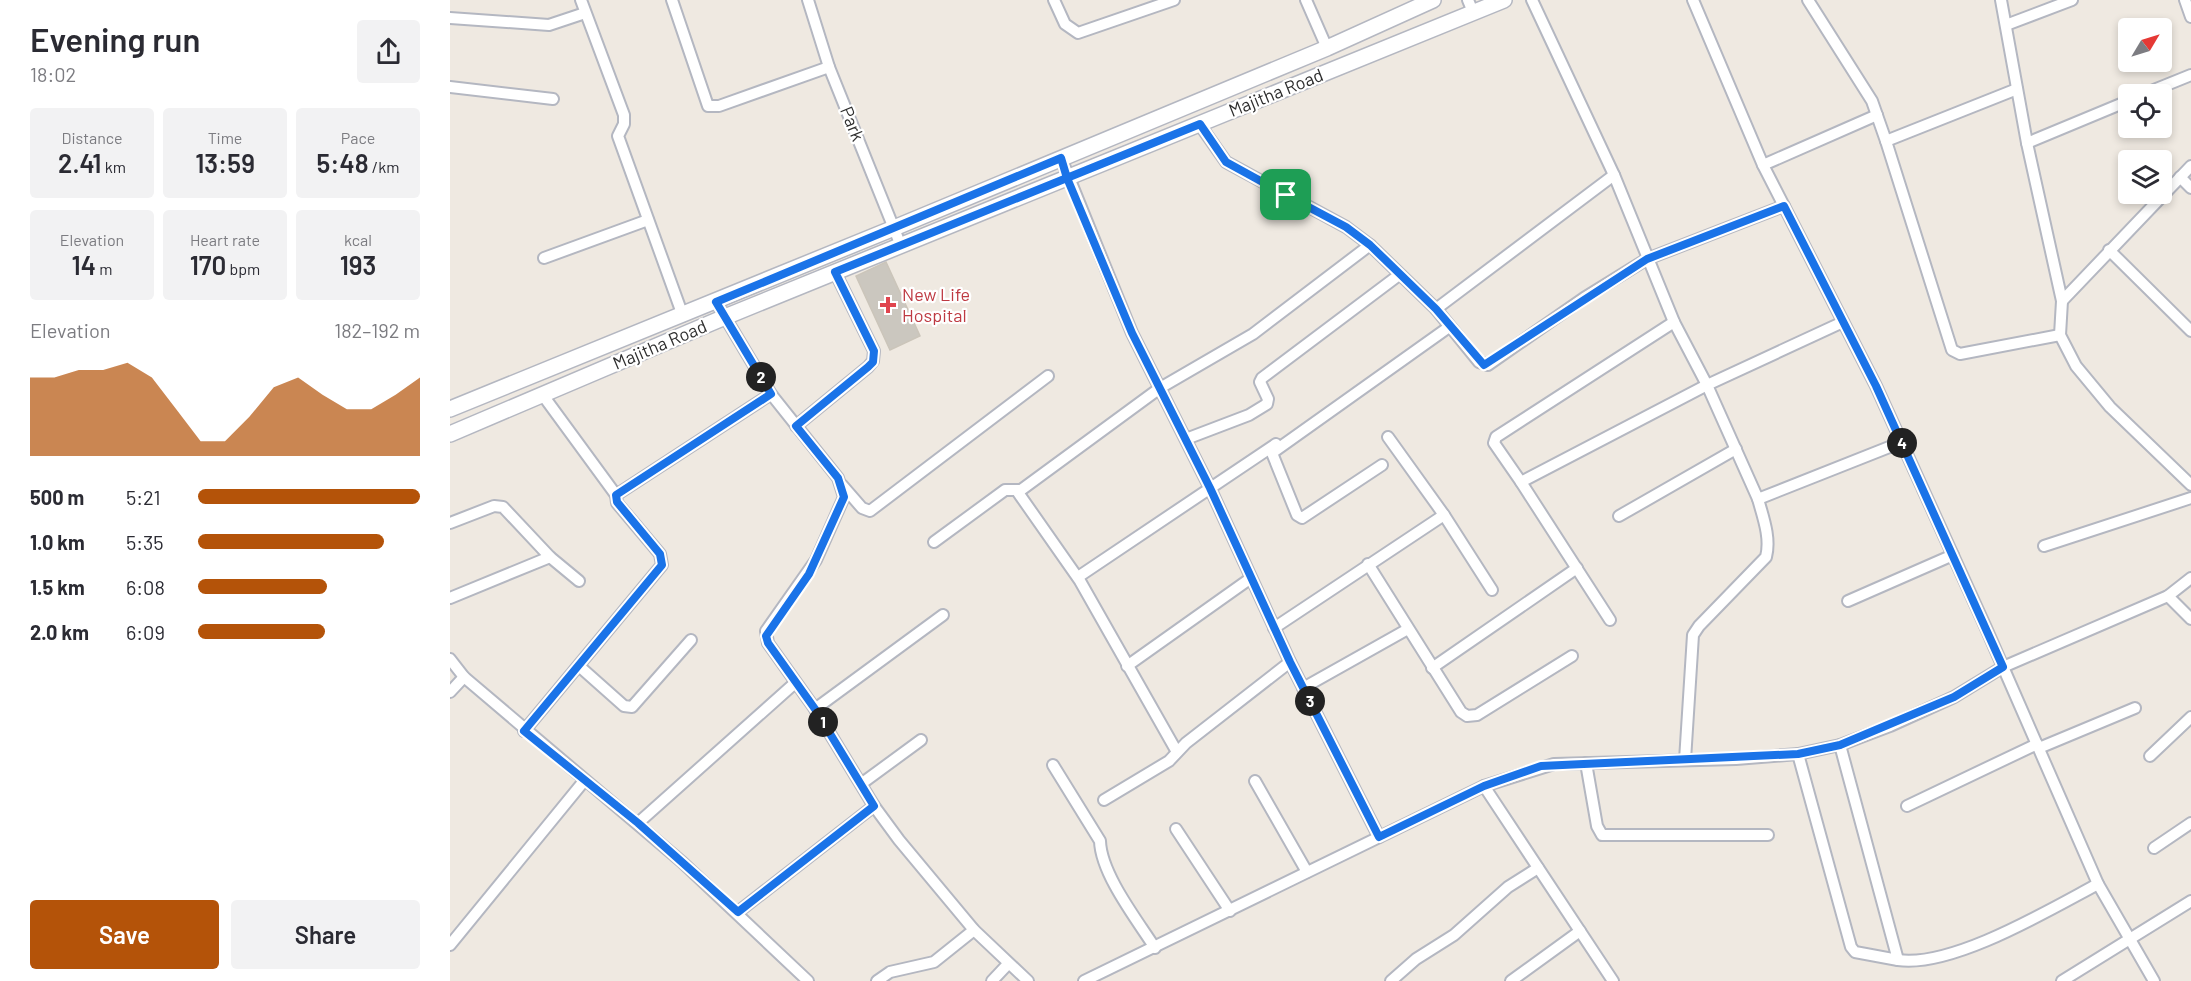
<!DOCTYPE html>
<html lang="en">
<head>
<meta charset="utf-8">
<style>
  :root { --surface:#fff; --page:#f2f2f3; --text:#2b2b33; --muted:#7c7c81; --accent:#b45309 }
  body { margin:0; font-family:Barlow,sans-serif; background:var(--page); color:var(--text); height:100vh; display:flex; flex-direction:column; font-size:22px; white-space:nowrap }
  * { box-sizing:border-box; margin:0 }
  p { font-size:20px; color:var(--muted) }
  .icon { flex:none; width:33px; height:33px; fill:none; stroke:currentColor; stroke-width:2; stroke-linecap:round; stroke-linejoin:round }
  .map { position:relative; flex:1; overflow:hidden }
  .drawer { display:flex; flex-direction:column; background:var(--surface); width:450px }
  .drawer>* { flex:none }
  .needle { width:39px; rotate:52deg }
  .fabs { position:absolute; left:1668px; top:18px; display:grid; gap:12px }
  .fabs a { display:grid; place-items:center; width:54px; height:54px; border-radius:6px; background:var(--surface); box-shadow:0 3px 9px #0003; font-size:30px }
  .pin { position:absolute; display:grid; place-items:center; width:51px; height:51px; color:#fff; margin:-26px; border-radius:12px; box-shadow:0 3px 9px #0006 }
  .km { position:absolute; width:30px; height:30px; margin:-15px; border-radius:50%; background:#222; color:#fff; font-size:16px; line-height:30px; text-align:center }
  .round { display:grid; place-items:center; flex:none; width:63px; height:63px; border-radius:6px; background:var(--page) }
  .overview { display:flex; align-items:center; justify-content:space-between; height:102px; padding:0 30px }
  h1 { font-size:33px; font-weight:600; line-height:45px }
  .figures { display:grid; grid-template-columns:repeat(3,1fr); gap:9px; height:102px; padding:6px 30px }
  .figures div { display:grid; align-content:center; border-radius:6px; background:var(--page); text-align:center }
  .figures b { font-size:26px; font-weight:600 }
  .figures small { font-size:16px; font-weight:400 }
  .figures p { font-size:16px }
  .chart { height:168px; padding:12px 30px }
  .chart p { display:flex; justify-content:space-between }
  .chart svg { width:100%; height:108px; margin-top:6px; fill:var(--accent); opacity:.7 }
  .primary-button { display:flex; gap:12px; margin-top:auto; padding:12px 30px }
  .primary-button a { flex:1; height:69px; border-radius:6px; background:var(--accent); color:#fff; font-size:24px; font-weight:600; line-height:69px; text-align:center }
  .primary-button a+a { background:var(--page); color:var(--text) }
  ul { padding:0 30px; list-style:none; font-size:20px }
  li { display:grid; grid-template-columns:96px 72px 1fr; align-items:center; height:45px }
  li i { height:15px; border-radius:8px; background:var(--accent) }
  main { display:flex; flex:1; min-height:0 }
  .map>svg:first-child { display:block }
  .building { fill:#cbc7bf; stroke:#cbc5ba; stroke-width:1.5 }
  .lines { fill:none; stroke-linecap:round; stroke-linejoin:round }
  .street-casing { stroke:#b4b7c1; stroke-width:14 }
  .secondary-casing { stroke:#b4b7c1; stroke-width:18 }
  .street { stroke:#fff; stroke-width:10 }
  .secondary { stroke:#fff; stroke-width:15 }
  .route-casing { stroke:#fff; stroke-width:12 }
  .route { stroke:#1a73e8; stroke-width:8 }
  .health-dot { fill:#e0444e; stroke:#fff; stroke-width:2 }
  .labels { text-anchor:middle; stroke-width:4.5; stroke-linejoin:round; paint-order:stroke }
  .street-label { font-size:18px; fill:#2e2e2e; stroke:#fff }
  .health-label { font-size:18px; fill:#be3a42; stroke:#fff; text-anchor:start }
</style>
</head>
<body>
<main>
<section class="drawer">
<div class="overview"><div><h1>Evening run</h1><p>18:02</p></div><a class="round"><svg class="icon" aria-label="share" viewBox="0 0 24 24"><path d="M12 15V3M7 8l5-5 5 5M5 13v7h14v-7"/></svg></a></div>
<div class="figures">
<div><p>Distance</p><b>2.41<small> km</small></b></div>
<div><p>Time</p><b>13:59</b></div>
<div><p>Pace</p><b>5:48<small> /km</small></b></div>
</div>
<div class="figures">
<div><p>Elevation</p><b>14<small> m</small></b></div>
<div><p>Heart rate</p><b>170<small> bpm</small></b></div>
<div><p>kcal</p><b>193</b></div>
</div>
<div class="chart"><p><span>Elevation</span>182–192 m</p>
<svg viewBox="0 0 160 44" preserveAspectRatio="none"><path d="M0 44V12L10 12L20 9L30 9L40 6L50 12L60 25L70 38L80 38L90 28L100 16L110 12L120 19L130 25L140 25L150 19L160 12V44z"/></svg>
</div>
<ul>
<li><b>500 m</b>5:21<i style="width:100%"></i></li>
<li><b>1.0 km</b>5:35<i style="width:84%"></i></li>
<li><b>1.5 km</b>6:08<i style="width:58%"></i></li>
<li><b>2.0 km</b>6:09<i style="width:57%"></i></li>
</ul>
<div class="primary-button"><a>Save</a><a>Share</a></div>
</section>
<div class="map">
<svg width="1741" height="981" viewBox="0 0 1741 981">
  <rect width="100%" height="100%" fill="#efe9e1"/>
  <!-- building -->
  <path class="building" d="M436,262l34,74 -30,14 -34,-74z"/>
  <g class="lines">
    <!-- street casing -->
    <g class="street-casing">
      <g id="street">
        <path d="M131,0l43,115v9l-6,12 65,180"/>
        <path d="M222,0l36,106h11l110,-39"/>
        <path d="M358,0l21,67 72,179"/>
        <path d="M604,0l11,24 13,9 96,-33"/>
        <path d="M856,0l21,48"/>
        <path d="M1018,0l5,12"/>
        <path d="M1082,0l82,175 60,147 33,63 51,114 144,-57"/>
        <path d="M1243,0l70,165 113,221 110,242 112,256 56,97"/>
        <path d="M1358,0l64,101 14,40"/>
        <path d="M1551,0l26,143 35,158 -2,34 16,31 34,41 81,78"/>
        <path d="M1735,0l6,17"/>
        <path d="M0,18l99,7 36,-12"/>
        <path d="M1556,25l66,-25"/>
        <path d="M0,87l103,12"/>
        <path d="M1567,89l-131,52 66,209 8,4 100,-19"/>
        <path d="M1694,94l47,-19"/>
        <path d="M1577,143l101,-42"/>
        <path d="M611,158l71,175 78,155 80,174 89,175"/>
        <path d="M1313,165l114,-50"/>
        <path d="M1730,177l11,11"/>
        <path d="M920,245l66,64 43,53 9,3 96,-67 63,-39 137,-53"/>
        <path d="M1659,250l82,81"/>
        <path d="M94,258l104,-38"/>
        <path d="M1612,301l129,-135"/>
        <path d="M266,302l55,92 67,84 6,19 -28,63 -50,71 2,12 47,66 59,97 25,34 75,90 54,51"/>
        <path d="M986,309l178,-134"/>
        <path d="M92,394l74,101"/>
        <path d="M346,426l72,-59 5,-6 1,-10 -39,-79"/>
        <path d="M736,439l63,-24 18,-11 1,-5 -8,-17 2,-4 137,-103"/>
        <path d="M932,465l-80,53 -5,-3 -25,-62 177,-126"/>
        <path d="M1071,482l-27,-39 2,-6 178,-115"/>
        <path d="M392,485l20,23 8,3 178,-135"/>
        <path d="M567,491l63,90 97,171"/>
        <path d="M994,515l48,75"/>
        <path d="M1169,516l117,-67"/>
        <path d="M0,523l44,-17 9,1 47,50 29,24"/>
        <path d="M484,542l71,-52h16l139,-102 93,-54 117,-89 -24,-18 -120,-65 -26,-37"/>
        <path d="M1594,546l147,-48"/>
        <path d="M918,564l93,148 6,4 10,-1 95,-59"/>
        <path d="M628,577l198,-133"/>
        <path d="M1718,596l23,23"/>
        <path d="M0,598l100,-41"/>
        <path d="M1398,601l105,-46"/>
        <path d="M1160,620l-89,-138 186,-97 136,-63"/>
        <path d="M824,628l170,-113 -56,-78"/>
        <path d="M0,659l14,18 218,185 126,119"/>
        <path d="M129,666l45,40 8,1 59,-67"/>
        <path d="M677,666l124,-88"/>
        <path d="M982,668l145,-100"/>
        <path d="M853,688l105,-59"/>
        <path d="M0,692l14,-15"/>
        <path d="M365,709l128,-94"/>
        <path d="M74,731l138,-166 -2,-11 -43,-51 -1,-8 155,-101"/>
        <path d="M1589,748l96,-40"/>
        <path d="M1348,754l53,193 4,5 43,8 -58,-215"/>
        <path d="M1700,756l41,-39"/>
        <path d="M1235,760l8,-125 6,-9 67,-69c5,-19 -3,-40 -8,-58"/>
        <path d="M1136,763l11,63 5,9h166"/>
        <path d="M603,765l47,76c1,33 37,79 55,107"/>
        <path d="M805,781l52,91"/>
        <path d="M411,784l60,-44"/>
        <path d="M1034,786l129,195"/>
        <path d="M654,800l65,-39 17,-18 104,-81"/>
        <path d="M1457,806l130,-62"/>
        <path d="M188,823l157,-140"/>
        <path d="M726,829l54,82"/>
        <path d="M1704,848l37,-25"/>
        <path d="M288,912l136,-106"/>
        <path d="M0,945l134,-164"/>
        <path d="M1448,960c54,8 151,-50 200,-76"/>
        <path d="M427,981l13,-9 44,-10 40,-32"/>
        <path d="M542,981l16,-17"/>
        <path d="M634,981l400,-195 70,-22 182,-5 62,-5 42,-9 50,-19 64,-29 49,-30 165,-71 23,-18"/>
        <path d="M941,981l25,-22 38,-24 54,-48 30,-19"/>
        <path d="M1061,981l69,-50"/>
        <path d="M1612,981l129,-80"/>
      </g>
    </g>
    <!-- secondary casing -->
    <g class="secondary-casing">
      <g id="secondary">
        <path d="M0,409l444,-181 433,-180 106,-48"/>
        <path d="M0,434l275,-117 779,-317"/>
      </g>
    </g>
    <!-- street -->
    <use href="#street" class="street"/>
    <!-- secondary -->
    <use href="#secondary" class="secondary"/>
  </g>
  <g class="lines">
    <!-- route casing -->
    <g class="route-casing">
      <path id="route" d="M836,195l-60,-33 -26,-38 -365,148 39,79 -1,11 -5,5 -72,59 42,52 6,19 -35,77 -43,62 2,7 47,66 59,97 -136,106 -100,-89 -114,-92 138,-166 -2,-11 -43,-52 -1,-7 155,-101 -55,-92 345,-144 6,20 65,155 78,155 80,174 89,175 105,-51 57,-20 257,-12 42,-9 114,-48 49,-30 -127,-281 -92,-180 -137,53 -163,106 -48,-56 -66,-64 -24,-18 -60,-32"/>
    </g>
    <!-- route -->
    <use href="#route" class="route"/>
  </g>
  <!-- markers -->
  <path class="health-dot" d="M435 296h6v6h6v6h-6v6h-6v-6h-6v-6h6z"/>
  <g class="labels">
    <!-- street labels -->
    <g class="street-label">
      <text transform="translate(826 93) rotate(-22)" y="6">Majitha Road</text>
      <text transform="translate(402 124) rotate(68)" y="6">Park</text>
      <text transform="translate(210 345) rotate(-23)" y="6">Majitha Road</text>
    </g>
    <!-- health labels -->
    <g class="health-label">
      <text x="452" y="301">New Life<tspan x="452" dy="21">Hospital</tspan></text>
    </g>
  </g>
</svg>
<div class="fabs">
<a><svg class="needle" viewBox="-14 -14 28 28"><path d="M0-13l5 13h-10z" fill="#e53935"/><path d="M0 13l5-13h-10z" fill="#7c7c81"/></svg></a>
<a><svg class="icon" aria-label="locate" viewBox="0 0 24 24"><circle cx="12" cy="12" r="6"/><path d="M12 2v4M12 18v4M2 12h4M18 12h4"/></svg></a>
<a><svg class="icon" aria-label="layers" viewBox="0 0 24 24"><path d="M12 4l9 5-9 5-9-5zM3 14l9 5 9-5"/></svg></a>
</div>
<div class="pin" style="left:836px;top:195px;background:#1e9e55"><svg class="icon" aria-label="arrive" viewBox="0 0 24 24"><path d="M6 21V4h12l-3 4 3 4H6"/></svg></div>
<b class="km" style="left:373px;top:722px">1</b>
<b class="km" style="left:311px;top:377px">2</b>
<b class="km" style="left:860px;top:701px">3</b>
<b class="km" style="left:1452px;top:443px">4</b>
</div>
</main>
</body>
</html>
